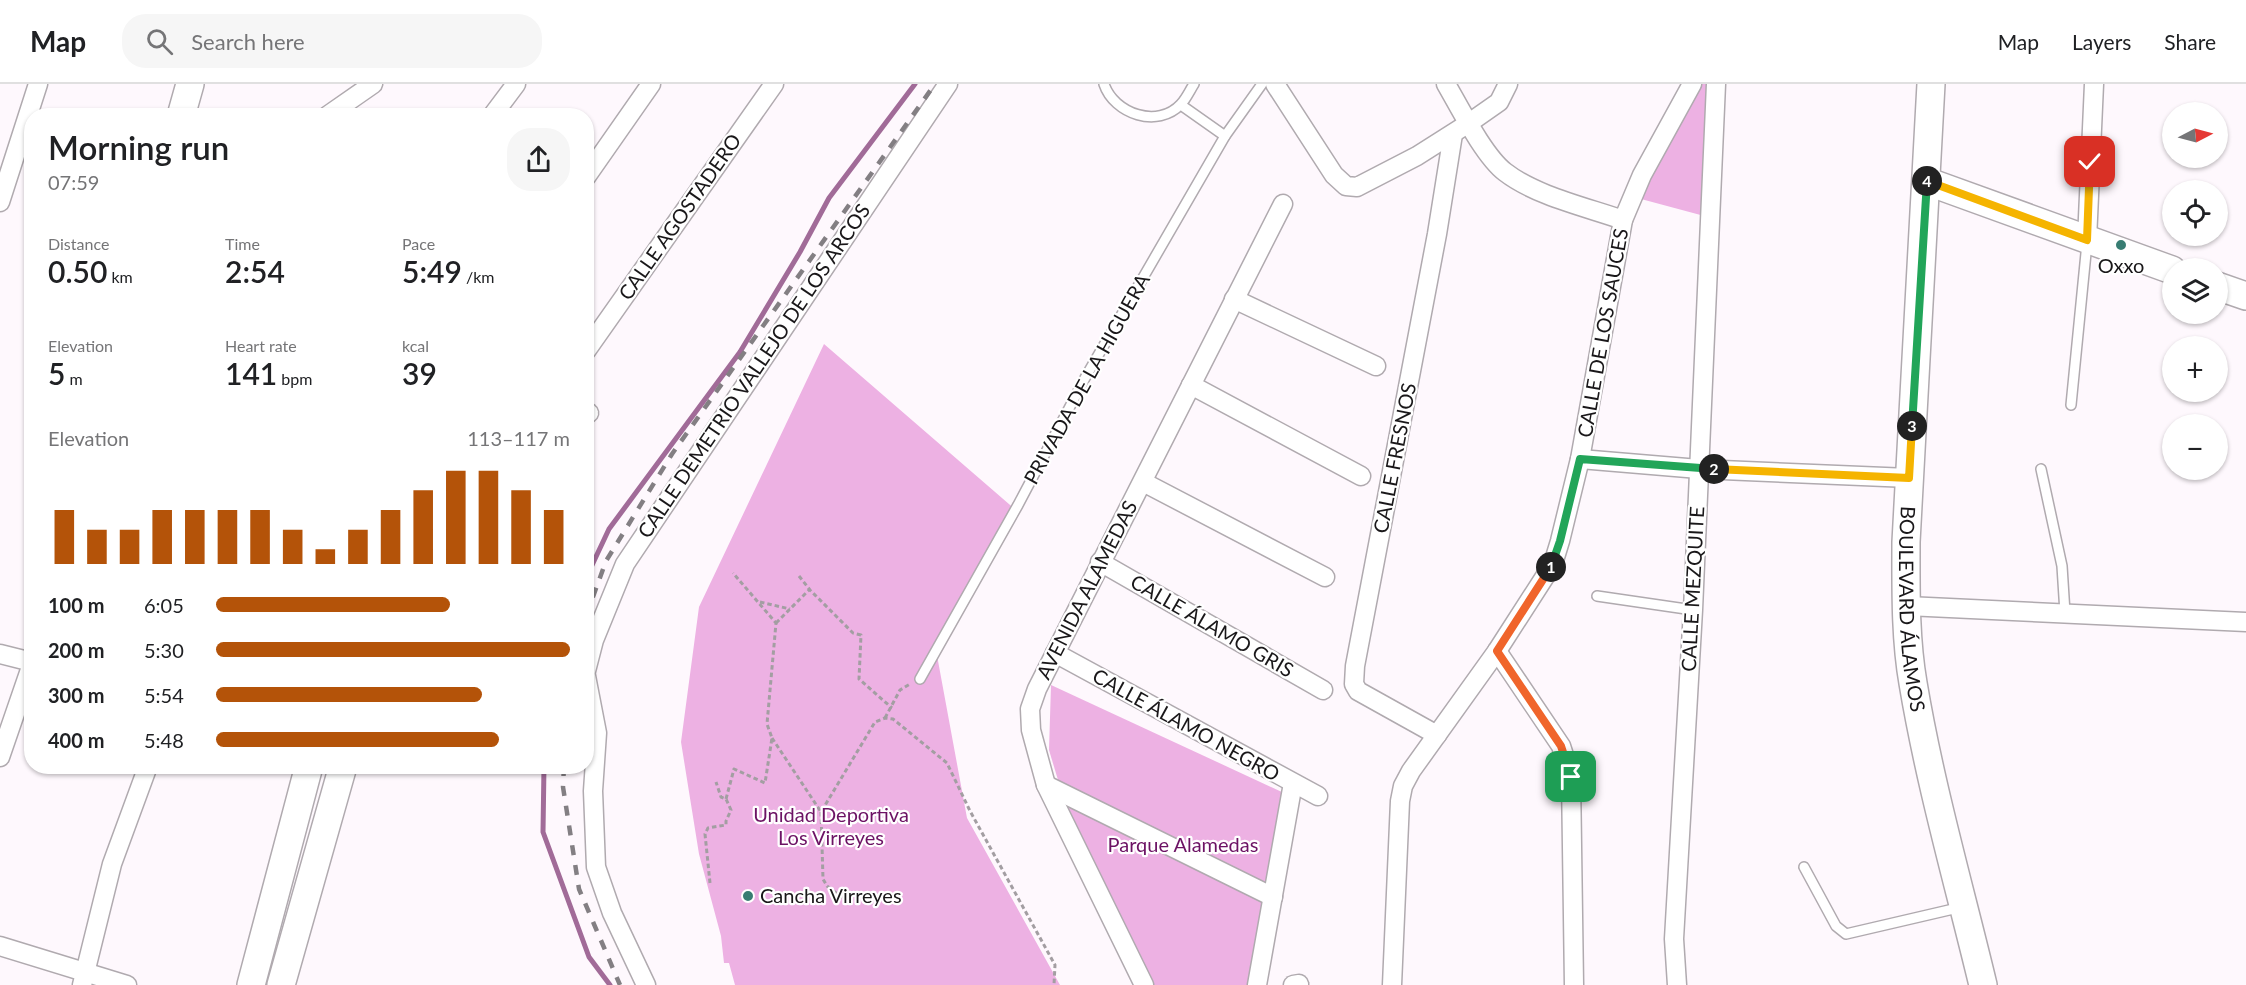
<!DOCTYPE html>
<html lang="en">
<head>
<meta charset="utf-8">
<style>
  :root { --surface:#fff; --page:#f6f6f6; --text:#202124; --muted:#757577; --line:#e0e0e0; --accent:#b45309 }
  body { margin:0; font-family:Lato,sans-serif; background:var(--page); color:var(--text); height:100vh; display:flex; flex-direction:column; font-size:22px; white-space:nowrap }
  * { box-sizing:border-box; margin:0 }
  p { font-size:20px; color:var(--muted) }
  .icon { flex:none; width:33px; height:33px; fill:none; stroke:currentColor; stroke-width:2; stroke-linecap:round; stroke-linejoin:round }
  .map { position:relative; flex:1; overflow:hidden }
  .drawer { position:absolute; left:24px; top:24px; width:570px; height:666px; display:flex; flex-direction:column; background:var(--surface); border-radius:24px; box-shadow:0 2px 4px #0004 }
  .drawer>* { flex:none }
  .needle { width:39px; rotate:84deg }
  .tools { position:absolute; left:2162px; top:18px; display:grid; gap:12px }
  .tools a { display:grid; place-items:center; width:66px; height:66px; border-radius:50%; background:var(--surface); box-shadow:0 2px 4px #0004; font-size:30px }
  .pin { position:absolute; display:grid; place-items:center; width:51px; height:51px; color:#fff; margin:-26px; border-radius:12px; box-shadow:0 3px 9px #0006 }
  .km { position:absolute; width:30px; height:30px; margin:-15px; border-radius:50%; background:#222; color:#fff; font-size:16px; line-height:30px; text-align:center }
  .round { display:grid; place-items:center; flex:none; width:63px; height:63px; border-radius:24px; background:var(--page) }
  .head { display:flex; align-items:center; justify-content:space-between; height:102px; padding:0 24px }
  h1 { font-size:33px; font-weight:600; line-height:45px }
  .metrics { display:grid; grid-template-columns:repeat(3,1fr); gap:9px; height:102px; padding:6px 24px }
  .metrics div { display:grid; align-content:center }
  .metrics b { font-size:30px; font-weight:600 }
  .metrics small { font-size:16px; font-weight:400 }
  .metrics p { font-size:16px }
  .chart { height:168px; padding:12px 24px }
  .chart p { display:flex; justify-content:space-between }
  .chart svg { width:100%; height:108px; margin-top:6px; stroke:var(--accent); stroke-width:6 }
  ul { padding:0 24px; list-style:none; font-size:20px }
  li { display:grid; grid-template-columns:96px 72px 1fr; align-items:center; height:45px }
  li i { height:15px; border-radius:8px; background:var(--accent) }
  header { display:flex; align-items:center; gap:36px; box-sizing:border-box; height:84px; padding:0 30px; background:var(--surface); border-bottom:2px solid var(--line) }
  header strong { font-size:28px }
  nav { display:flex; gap:33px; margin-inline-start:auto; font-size:21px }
  .search { width:420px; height:54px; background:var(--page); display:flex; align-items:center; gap:15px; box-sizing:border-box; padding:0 21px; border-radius:24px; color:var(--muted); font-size:22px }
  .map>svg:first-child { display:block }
  .green { fill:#edb1e3 }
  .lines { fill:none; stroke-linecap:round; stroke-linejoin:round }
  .stream { stroke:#a16b98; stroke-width:5 }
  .lane-casing { stroke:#b0aaaf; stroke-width:12 }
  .street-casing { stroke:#b0aaaf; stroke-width:21 }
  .secondary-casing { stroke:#b0aaaf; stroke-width:30 }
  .path { stroke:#a39ea2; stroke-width:3; stroke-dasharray:4.5 3; stroke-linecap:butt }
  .lane { stroke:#fff; stroke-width:9 }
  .street { stroke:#fff; stroke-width:18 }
  .secondary { stroke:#fff; stroke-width:27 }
  .rail { stroke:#837f83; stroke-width:4.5; stroke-dasharray:10 10; stroke-linecap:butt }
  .split-1-casing { stroke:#fff; stroke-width:12 }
  .split-2-casing { stroke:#fff; stroke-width:12 }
  .split-3-casing { stroke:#fff; stroke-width:12 }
  .split-4-casing { stroke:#fff; stroke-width:12 }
  .split-5-casing { stroke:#fff; stroke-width:12 }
  .split-1 { stroke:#f0652b; stroke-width:8 }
  .split-2 { stroke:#22a559; stroke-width:8 }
  .split-3 { stroke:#f5b400; stroke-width:8 }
  .split-4 { stroke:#22a559; stroke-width:8 }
  .split-5 { stroke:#f5b400; stroke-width:8 }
  .poi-dot { fill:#387d73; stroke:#fff; stroke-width:2 }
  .labels { text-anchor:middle; stroke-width:4.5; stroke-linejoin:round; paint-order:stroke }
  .street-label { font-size:20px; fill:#191719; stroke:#fff }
  .poi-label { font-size:20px; fill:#191719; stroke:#fff }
  .park-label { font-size:20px; fill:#6c1264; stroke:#fff }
</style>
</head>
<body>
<header>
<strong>Map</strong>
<div class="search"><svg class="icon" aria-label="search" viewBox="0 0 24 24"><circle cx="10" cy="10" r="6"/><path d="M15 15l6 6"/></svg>Search here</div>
<nav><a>Map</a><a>Layers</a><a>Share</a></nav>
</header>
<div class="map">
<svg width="2246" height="901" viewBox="0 0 2246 901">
  <rect width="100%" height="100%" fill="#fef8fd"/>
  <!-- green -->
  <g class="green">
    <path d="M1696,0h17l-5,133 -67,-18z"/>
    <path d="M824,260l193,167 -81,139 31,168 93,167h-325l-6,-22h-5l-3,-27 -22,-82 -18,-112 18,-135z"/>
    <path d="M1051,601l233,108 -36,192h-95l-86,-175 -18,-60z"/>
  </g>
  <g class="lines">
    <!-- stream -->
    <g class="stream">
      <path d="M586,494l23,-49 131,-177 60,-100 29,-54 86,-114"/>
      <path d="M544,682l-1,66 46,125 21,28"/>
    </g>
    <!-- lane casing -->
    <g class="lane-casing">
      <g id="lane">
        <path d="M1104,0c10,30 54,45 77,20 5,-5 9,-14 13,-20"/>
        <path d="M1181,21l44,31"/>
        <path d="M2071,321l16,-162"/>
        <path d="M2041,385l21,97 3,47"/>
        <path d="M1597,512l96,14"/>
        <path d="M920,595l98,-174 67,-127 140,-242 37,-52"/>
        <path d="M1804,783l32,59 10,8 116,-27"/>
      </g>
    </g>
    <!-- street casing -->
    <g class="street-casing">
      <g id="street">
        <path d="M1275,0l59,91 12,11 11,1 60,-31 52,-33 30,-21 9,-18"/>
        <path d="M1446,0c14,24 38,72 59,88 31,24 81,35 118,48"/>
        <path d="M327,32l46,-32"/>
        <path d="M492,32l24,-32"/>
        <path d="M586,93l65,-93"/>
        <path d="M0,118l38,-118"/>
        <path d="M2087,156l7,-156"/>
        <path d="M1234,215l142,67"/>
        <path d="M586,267l188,-267"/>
        <path d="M1191,301l170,91"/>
        <path d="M586,327l3,2"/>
        <path d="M1580,375l119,10 210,9"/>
        <path d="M1143,398l182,95"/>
        <path d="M1100,478l223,128"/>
        <path d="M1907,522l339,16"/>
        <path d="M1497,567l64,95 10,31 3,208"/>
        <path d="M1055,569l263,143"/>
        <path d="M0,570l32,8"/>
        <path d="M586,587l8,-31 31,-76 323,-480"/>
        <path d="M586,592l11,57 -4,58 3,76 16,46 34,72"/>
        <path d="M1437,651l-79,-44 -4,-7 1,-18 82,-432 16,-100"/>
        <path d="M0,673l32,-93"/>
        <path d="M1046,701l227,112"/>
        <path d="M0,862l127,39"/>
        <path d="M82,901l30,-121 36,-98"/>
        <path d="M1144,901l-98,-200 -15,-55 -1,-21 7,-20 246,-485"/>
        <path d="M1257,901l36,-202"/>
        <path d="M1293,901l6,-1"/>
        <path d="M1392,901l8,-184 3,-15 8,-15 86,-120 56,-87 7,-23 20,-82 43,-239 19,-45 50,-91"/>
        <path d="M1677,901l-3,-46 19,-329 23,-526"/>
      </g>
    </g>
    <!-- secondary casing -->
    <g class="secondary-casing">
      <g id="secondary">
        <path id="s1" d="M1931,0l-25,458c0,46 -1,95 7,141 17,102 46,202 70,302"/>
        <path d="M181,32l9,-32"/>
        <path d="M1926,97l246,89"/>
        <path d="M2217,202l29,10"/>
        <path d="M251,901l58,-219"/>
        <path d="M281,901l62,-219"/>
      </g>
    </g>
    <!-- path -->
    <g class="path">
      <path d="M799,492l11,14 43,43 8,2 -2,44 33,29"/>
      <path d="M760,518l30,7"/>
      <path d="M776,539l33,-33"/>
      <path d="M885,634l15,-28 10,-6"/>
      <path d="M772,654l49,74 54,-90 10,-4 8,1 54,44 23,48 85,154 -1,20"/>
      <path d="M726,715l8,-30 31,14 7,-45 -5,-14 9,-101 -43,-50"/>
      <path d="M821,728l2,67 4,7 22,17"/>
      <path d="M710,799l-5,-49 3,-6 18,-3v-4l5,-11 -5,-11 -5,-2 -5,-15"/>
    </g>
    <!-- lane -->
    <use href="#lane" class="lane"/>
    <!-- street -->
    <use href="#street" class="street"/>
    <!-- secondary -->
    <use href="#secondary" class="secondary"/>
    <!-- rail -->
    <g class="rail">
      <path d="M586,532l20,-55 66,-107 263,-370"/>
      <path d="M564,682l-1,21 16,102 41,96"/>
    </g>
  </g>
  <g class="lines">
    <!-- split-1 casing -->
    <g class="split-1-casing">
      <path id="split-1" d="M1551,483l-54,84 64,95 10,31"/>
    </g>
    <!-- split-2 casing -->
    <g class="split-2-casing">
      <path id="split-2" d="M1551,483l9,-26 20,-82 134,10"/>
    </g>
    <!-- split-3 casing -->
    <g class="split-3-casing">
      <path id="split-3" d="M1714,385l195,9 3,-52"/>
    </g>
    <!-- split-4 casing -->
    <g class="split-4-casing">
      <path id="split-4" d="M1912,342l15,-245"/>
    </g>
    <!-- split-5 casing -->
    <g class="split-5-casing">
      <path id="split-5" d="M1927,97l160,59 3,-78"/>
    </g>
    <!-- split-1 -->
    <use href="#split-1" class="split-1"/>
    <!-- split-2 -->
    <use href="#split-2" class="split-2"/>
    <!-- split-3 -->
    <use href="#split-3" class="split-3"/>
    <!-- split-4 -->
    <use href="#split-4" class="split-4"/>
    <!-- split-5 -->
    <use href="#split-5" class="split-5"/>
  </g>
  <!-- markers -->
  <g class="poi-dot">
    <circle cx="2121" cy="161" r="6"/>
    <circle cx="748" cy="812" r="6"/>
  </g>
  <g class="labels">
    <!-- street labels -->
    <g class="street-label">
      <text transform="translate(680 133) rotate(-55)" y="7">CALLE AGOSTADERO</text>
      <text transform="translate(1603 249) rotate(-80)" y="7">CALLE DE LOS SAUCES</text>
      <text transform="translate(754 287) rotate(-56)" y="7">CALLE DEMETRIO VALLEJO DE LOS ARCOS</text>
      <text transform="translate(1087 295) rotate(-61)" y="7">PRIVADA DE LA HIGUERA</text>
      <text transform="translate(1395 374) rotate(-79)" y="7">CALLE FRESNOS</text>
      <text transform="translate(1693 505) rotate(-87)" y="7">CALLE MEZQUITE</text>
      <text transform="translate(1087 506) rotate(-63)" y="7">AVENIDA ALAMEDAS</text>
      <text dy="7" stroke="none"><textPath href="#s1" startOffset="526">BOULEVARD ÁLAMOS</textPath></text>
      <text transform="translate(1212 542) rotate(30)" y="7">CALLE ÁLAMO GRIS</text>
      <text transform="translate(1186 641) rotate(29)" y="7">CALLE ÁLAMO NEGRO</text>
    </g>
    <!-- poi labels -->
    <g class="poi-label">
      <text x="2121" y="189">Oxxo</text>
      <text x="760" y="819" text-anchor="start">Cancha Virreyes</text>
    </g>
    <!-- park labels -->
    <g class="park-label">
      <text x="831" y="738">Unidad Deportiva<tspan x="831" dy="23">Los Virreyes</tspan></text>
      <text x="1183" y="768">Parque Alamedas</text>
    </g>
  </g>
</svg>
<div class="tools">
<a><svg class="needle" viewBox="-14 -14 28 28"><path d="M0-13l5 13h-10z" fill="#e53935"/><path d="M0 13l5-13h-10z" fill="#757577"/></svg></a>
<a><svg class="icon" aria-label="locate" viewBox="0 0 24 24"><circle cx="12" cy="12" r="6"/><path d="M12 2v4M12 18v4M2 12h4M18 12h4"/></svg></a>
<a><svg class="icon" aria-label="layers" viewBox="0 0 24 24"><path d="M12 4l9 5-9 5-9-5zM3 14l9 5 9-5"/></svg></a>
<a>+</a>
<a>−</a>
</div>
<div class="pin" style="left:1571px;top:693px;background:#1e9e55"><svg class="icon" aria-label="arrive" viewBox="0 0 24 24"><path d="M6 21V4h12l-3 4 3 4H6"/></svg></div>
<div class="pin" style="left:2090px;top:78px;background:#d93025"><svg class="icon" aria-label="check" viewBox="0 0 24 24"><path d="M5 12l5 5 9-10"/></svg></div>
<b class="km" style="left:1551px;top:483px">1</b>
<b class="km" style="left:1714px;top:385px">2</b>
<b class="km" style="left:1912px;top:342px">3</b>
<b class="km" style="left:1927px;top:97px">4</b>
<section class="drawer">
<div class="head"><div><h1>Morning run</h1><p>07:59</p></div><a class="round"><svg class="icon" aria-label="share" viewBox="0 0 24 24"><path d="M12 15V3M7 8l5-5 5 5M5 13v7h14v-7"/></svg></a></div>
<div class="metrics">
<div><p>Distance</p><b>0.50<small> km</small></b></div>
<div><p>Time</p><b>2:54</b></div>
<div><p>Pace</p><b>5:49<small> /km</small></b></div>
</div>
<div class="metrics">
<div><p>Elevation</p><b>5<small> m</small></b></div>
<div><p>Heart rate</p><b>141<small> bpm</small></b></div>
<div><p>kcal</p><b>39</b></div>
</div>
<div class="chart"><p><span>Elevation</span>113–117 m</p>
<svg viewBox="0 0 160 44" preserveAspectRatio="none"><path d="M5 44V22M15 44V30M25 44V30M35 44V22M45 44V22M55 44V22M65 44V22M75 44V30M85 44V38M95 44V30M105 44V22M115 44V14M125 44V6M135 44V6M145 44V14M155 44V22"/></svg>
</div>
<ul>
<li><b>100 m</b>6:05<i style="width:66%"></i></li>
<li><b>200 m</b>5:30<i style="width:100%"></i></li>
<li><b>300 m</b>5:54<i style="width:75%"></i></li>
<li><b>400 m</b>5:48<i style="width:80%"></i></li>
</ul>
</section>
</div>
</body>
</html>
